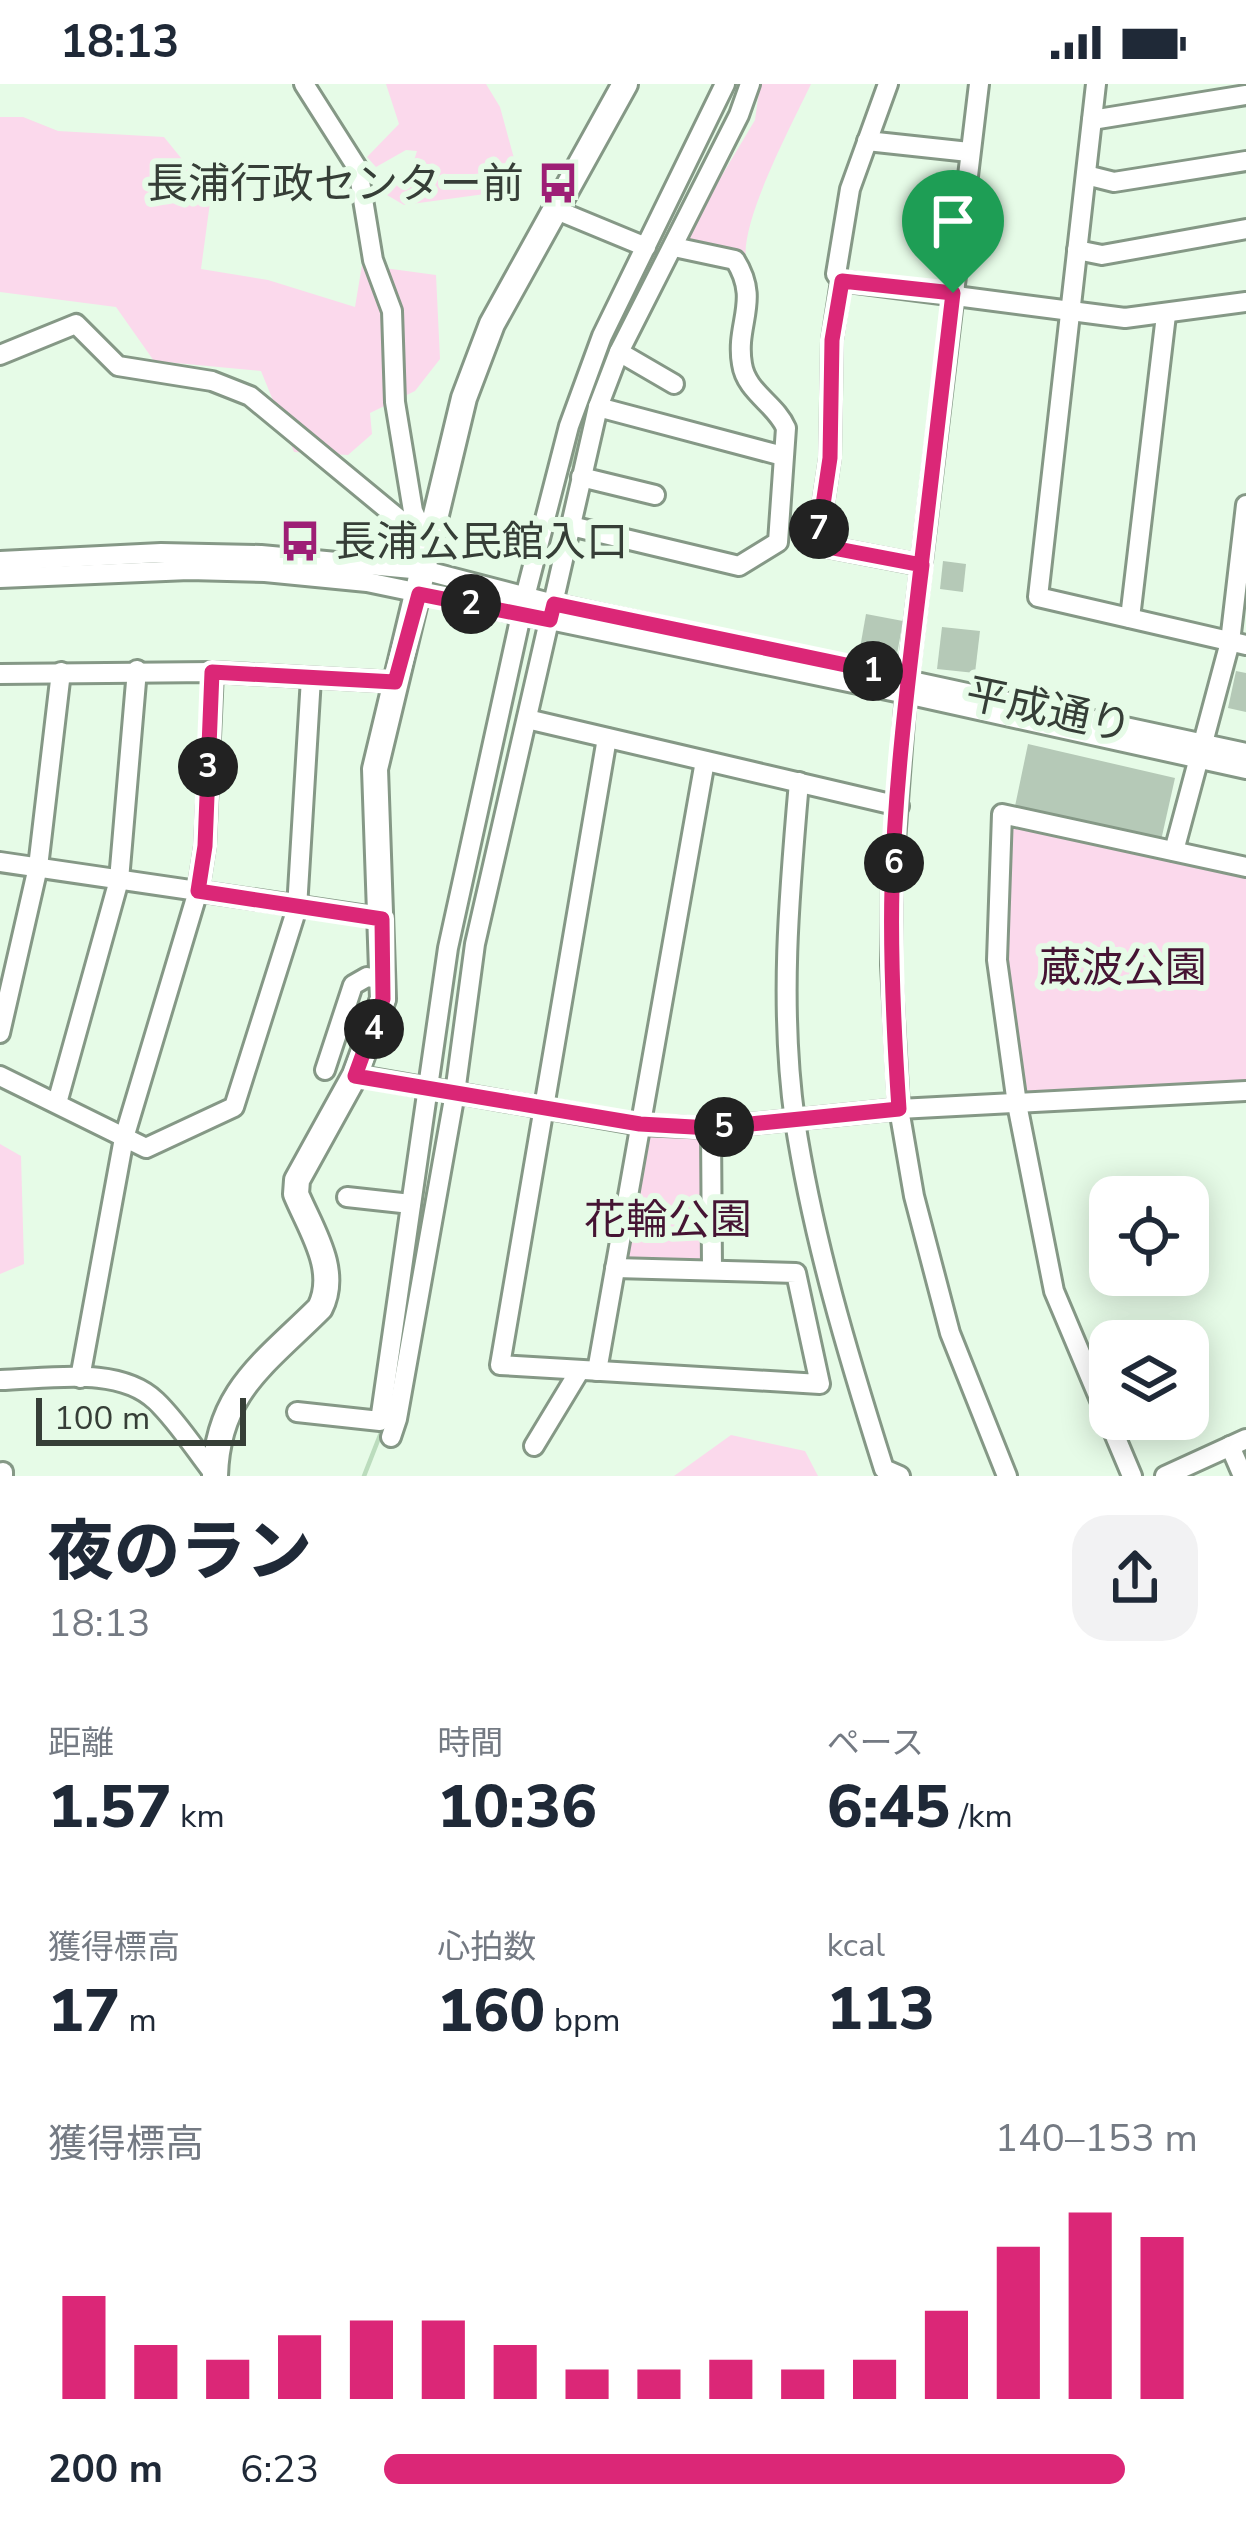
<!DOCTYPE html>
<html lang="ja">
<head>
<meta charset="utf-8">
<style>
  :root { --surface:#fff; --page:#f2f2f3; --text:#1f2937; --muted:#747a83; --accent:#db2777 }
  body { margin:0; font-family:"Nunito Sans","Noto Sans JP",sans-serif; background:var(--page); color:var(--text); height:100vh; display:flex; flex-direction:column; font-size:45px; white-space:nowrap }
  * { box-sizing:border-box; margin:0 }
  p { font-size:39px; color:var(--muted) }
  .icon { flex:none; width:66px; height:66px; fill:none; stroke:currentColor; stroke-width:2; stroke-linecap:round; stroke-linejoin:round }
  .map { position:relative; height:1392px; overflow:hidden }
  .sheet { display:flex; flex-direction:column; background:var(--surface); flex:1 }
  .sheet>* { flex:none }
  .tools { position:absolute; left:1089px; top:1092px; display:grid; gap:24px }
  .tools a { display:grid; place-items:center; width:120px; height:120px; border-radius:24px; background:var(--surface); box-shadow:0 6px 30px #0003; font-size:60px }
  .scale { position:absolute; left:36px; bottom:30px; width:210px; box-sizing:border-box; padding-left:12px; border:6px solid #363e37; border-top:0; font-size:33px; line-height:42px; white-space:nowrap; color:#363e37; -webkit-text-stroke:9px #e6fbe7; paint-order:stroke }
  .pin { position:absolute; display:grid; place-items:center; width:102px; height:102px; color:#fff; margin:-123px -51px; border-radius:50% 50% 50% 0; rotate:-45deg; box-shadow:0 0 12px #0007 }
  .pin .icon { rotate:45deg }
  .km { position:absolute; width:60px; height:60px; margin:-30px; border-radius:50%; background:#222; color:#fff; font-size:33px; line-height:60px; text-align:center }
  .round { display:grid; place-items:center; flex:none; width:126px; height:126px; border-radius:36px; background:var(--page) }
  .headline { display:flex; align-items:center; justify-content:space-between; height:204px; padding:0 48px }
  h1 { font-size:66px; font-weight:800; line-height:90px }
  .metrics { display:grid; grid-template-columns:repeat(3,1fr); gap:18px; height:204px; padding:12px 48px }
  .metrics div { display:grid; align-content:center }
  .metrics b { font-size:60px; font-weight:800 }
  .metrics small { font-size:33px; font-weight:400 }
  .metrics p { font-size:33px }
  .chart { height:336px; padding:24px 48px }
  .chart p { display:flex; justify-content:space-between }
  .chart svg { width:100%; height:216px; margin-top:12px; stroke:var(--accent); stroke-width:6 }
  ul { padding:0 48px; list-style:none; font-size:39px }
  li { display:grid; grid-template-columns:192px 144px 1fr; align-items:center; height:90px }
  li i { height:30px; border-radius:15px; background:var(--accent) }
  .status { display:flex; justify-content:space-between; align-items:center; height:84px; padding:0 60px; background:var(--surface); direction:ltr }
  .status svg { height:33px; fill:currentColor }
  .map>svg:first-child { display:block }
  .green { fill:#fbd9ec }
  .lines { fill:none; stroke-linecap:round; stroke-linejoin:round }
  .stream { stroke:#bbdcbd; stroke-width:4.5 }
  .building { fill:#b5c9b7 }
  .minor-casing { stroke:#859886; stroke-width:24 }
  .major-casing { stroke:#859886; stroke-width:30 }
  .minor { stroke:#fff; stroke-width:18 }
  .major { stroke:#fff; stroke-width:24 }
  .route-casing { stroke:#fff; stroke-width:24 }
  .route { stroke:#db2777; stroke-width:15 }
  .labels { text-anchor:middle; stroke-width:12; stroke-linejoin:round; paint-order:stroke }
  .poi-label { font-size:42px; fill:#363e37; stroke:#e6fbe7; text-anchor:end }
  .street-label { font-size:42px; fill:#363e37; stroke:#e6fbe7 }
  .park-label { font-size:42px; fill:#451433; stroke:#e6fbe7 }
</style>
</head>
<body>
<div class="status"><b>18:13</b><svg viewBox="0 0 49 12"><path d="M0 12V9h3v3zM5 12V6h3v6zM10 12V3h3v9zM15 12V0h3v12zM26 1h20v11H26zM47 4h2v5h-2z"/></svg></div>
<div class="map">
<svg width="1246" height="1392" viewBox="0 0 1246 1392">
  <rect width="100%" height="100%" fill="#e6fbe7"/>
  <!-- green -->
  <g class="green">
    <path d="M386,0h100l14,23 15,55 -30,32 -81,11 -29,-17 36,-18 6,-19 -11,-1 -30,17 -9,-10 32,-33z"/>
    <path d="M760,0h51c-18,38 -71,137 -65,176l-10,-6 -49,-9 -3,-6 71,-119z"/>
    <path d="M0,33h23l35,14 106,6 47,58 -10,74 67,11 87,27 7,-42 74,10 4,84 -25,32 -45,22 2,21 -24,21 -54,-3 -33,-81 -107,-10 -38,-54 -116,-15z"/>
    <path d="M1002,730l244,53v219l-229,18 -20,-144z"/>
    <path d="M640,1041l71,3 1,141 -97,-1z"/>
    <path d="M0,1060l21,12 3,108 -24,10z"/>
    <path d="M731,1351l74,16 13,25h-144z"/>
  </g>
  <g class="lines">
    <!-- stream -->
    <g class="stream">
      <path d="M687,114l46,-92"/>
      <path d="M594,309l15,-40"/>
      <path d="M570,381l18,-56"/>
      <path d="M364,1392l20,-51"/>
    </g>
  </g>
  <!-- building -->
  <g class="building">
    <path d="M943,477l23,3 -3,28 -23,-3z"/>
    <path d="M866,530l37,7 -6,33 -37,-6z"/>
    <path d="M942,543l38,4 -5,42 -38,-4z"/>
    <path d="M1236,587l10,2v39l-18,-4z"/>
    <path d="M1028,660l147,34 -15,67 -146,-34z"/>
  </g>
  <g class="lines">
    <!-- minor casing -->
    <g class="minor-casing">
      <g id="minor">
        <path d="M304,0l54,85 15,91 19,51 3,91 18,109 11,23"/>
        <path d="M888,0l-38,105 -14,85 5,7 -9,59 -2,118 -13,87 104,20"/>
        <path d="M979,0l-73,610 -14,188 -1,83 8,144 15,87 36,137 57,143"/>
        <path d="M1096,0l-58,513 208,48"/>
        <path d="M1092,36l154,-25"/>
        <path d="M867,57l102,11"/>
        <path d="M1086,91l28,7 132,-21"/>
        <path d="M554,125l92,38"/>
        <path d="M1077,166l25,5 144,-26"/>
        <path d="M841,197l284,37 121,-16"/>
        <path d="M619,268l55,32"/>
        <path d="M0,271l76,-31 42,42 94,15 38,15 178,147"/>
        <path d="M598,323l185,49"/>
        <path d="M581,393l74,18"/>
        <path d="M571,442l168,40 39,-24 8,-114c-10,-24 -40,-36 -44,-64 -7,-41 19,-63 -7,-104l-61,-13"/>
        <path d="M0,477l161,-8 100,2 162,15 131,34 692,149"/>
        <path d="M0,494l189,-8 76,2 102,10 539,112 340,75"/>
        <path d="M1130,534l36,-303"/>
        <path d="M0,590l213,-2 182,10"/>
        <path d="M527,635l372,87"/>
        <path d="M607,654l-107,627 320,19 -24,-111 -181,-5"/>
        <path d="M799,698c-10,113 -20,226 -4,339 18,118 53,234 89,348l16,7"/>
        <path d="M1174,767l56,-209 16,-137"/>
        <path d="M0,778l382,56"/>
        <path d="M0,949l38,-166 23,-195"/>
        <path d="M325,986l28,-85 14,-8 17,3"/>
        <path d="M355,991l285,50 71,3 188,-19 347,-18"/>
        <path d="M0,992l146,72 88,-41 63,-199 14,-230"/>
        <path d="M57,1019l62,-223 18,-210"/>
        <path d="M711,1044l1,141"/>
        <path d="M347,1113l64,7"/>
        <path d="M597,1287l108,-610"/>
        <path d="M80,1294l44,-240 74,-247 7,-45 8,-174"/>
        <path d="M0,1296c47,-1 119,-15 156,21 22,21 40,50 59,74"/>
        <path d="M297,1328l83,9 68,-473 77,-351 44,-171 33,-90 123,-252"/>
        <path d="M391,1353l6,-18 58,-326 20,-149 123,-537 21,-55 120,-237 11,-31"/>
        <path d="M534,1362l46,-76"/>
        <path d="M1230,1362l13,30"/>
        <path d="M3,1388v4"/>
        <path d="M1132,1392l-78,-185 -37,-187 -20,-144 5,-146 244,53"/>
        <path d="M1165,1392l81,-37"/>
      </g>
    </g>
    <!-- major casing -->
    <g class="major-casing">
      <path id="major" d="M215,1392c2,-84 50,-113 105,-168 19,-38 -9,-78 -24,-114l1,-14 58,-105 28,-76 -8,-230 89,-371 28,-74 133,-240"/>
    </g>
    <!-- minor -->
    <use href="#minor" class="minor"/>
    <!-- major -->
    <use href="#major" class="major"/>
  </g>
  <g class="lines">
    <!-- route casing -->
    <g class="route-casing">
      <path id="route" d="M953,209l-45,385 -354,-74 -4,16 -131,-26 -24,88 -183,-10 -7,174 -7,45 184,28 1,80 -28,77 285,48 71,4 188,-19c-5,-74 -9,-148 -7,-222 3,-106 17,-216 30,-322l-105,-20 13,-87 2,-118 10,-59 111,12"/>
    </g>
    <!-- route -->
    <use href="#route" class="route"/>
  </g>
  <!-- icons -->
  <defs>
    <g id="bus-bare" transform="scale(3.24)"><path d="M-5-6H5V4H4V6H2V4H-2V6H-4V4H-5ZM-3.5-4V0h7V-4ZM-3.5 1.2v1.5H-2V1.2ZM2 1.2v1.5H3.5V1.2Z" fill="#9d1f75" stroke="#e6fbe7" stroke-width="2.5" paint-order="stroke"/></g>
  </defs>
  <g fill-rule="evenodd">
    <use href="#bus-bare" x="558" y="99"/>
    <use href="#bus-bare" x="300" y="457"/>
  </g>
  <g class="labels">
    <!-- poi labels -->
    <g class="poi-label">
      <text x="524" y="114">長浦行政センター前</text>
      <text x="334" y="472" text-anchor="start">長浦公民館入口</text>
    </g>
    <!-- street labels -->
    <g class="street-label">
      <text transform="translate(1049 625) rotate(12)" y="15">平成通り</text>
    </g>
    <!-- park labels -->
    <g class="park-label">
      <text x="1123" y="898">蔵波公園</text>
      <text x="668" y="1150">花輪公園</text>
    </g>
  </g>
</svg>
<div class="tools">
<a><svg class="icon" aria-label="locate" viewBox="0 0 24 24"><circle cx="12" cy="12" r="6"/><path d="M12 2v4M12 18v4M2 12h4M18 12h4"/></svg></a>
<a><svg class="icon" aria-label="layers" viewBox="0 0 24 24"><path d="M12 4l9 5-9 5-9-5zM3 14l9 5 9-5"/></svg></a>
</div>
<div class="scale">100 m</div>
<div class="pin" style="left:953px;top:209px;background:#1e9e55"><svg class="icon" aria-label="arrive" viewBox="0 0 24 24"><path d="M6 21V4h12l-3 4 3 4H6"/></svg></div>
<b class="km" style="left:873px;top:587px">1</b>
<b class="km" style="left:471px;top:520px">2</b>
<b class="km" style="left:208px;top:683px">3</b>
<b class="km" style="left:374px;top:945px">4</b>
<b class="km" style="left:724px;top:1043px">5</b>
<b class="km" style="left:894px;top:779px">6</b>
<b class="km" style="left:819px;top:445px">7</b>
</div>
<section class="sheet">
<div class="headline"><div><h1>夜のラン</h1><p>18:13</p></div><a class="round"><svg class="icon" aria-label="share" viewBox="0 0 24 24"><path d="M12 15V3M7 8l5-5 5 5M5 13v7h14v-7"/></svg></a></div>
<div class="metrics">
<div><p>距離</p><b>1.57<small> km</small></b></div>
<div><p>時間</p><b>10:36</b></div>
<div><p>ペース</p><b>6:45<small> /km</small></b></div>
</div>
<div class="metrics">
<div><p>獲得標高</p><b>17<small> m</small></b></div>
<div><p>心拍数</p><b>160<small> bpm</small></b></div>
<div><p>kcal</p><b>113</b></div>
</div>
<div class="chart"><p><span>獲得標高</span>140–153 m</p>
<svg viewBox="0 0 160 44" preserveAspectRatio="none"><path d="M5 44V23M15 44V33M25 44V36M35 44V31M45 44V28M55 44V28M65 44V33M75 44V38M85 44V38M95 44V36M105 44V38M115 44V36M125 44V26M135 44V13M145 44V6M155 44V11"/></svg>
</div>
<ul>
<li><b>200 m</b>6:23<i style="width:91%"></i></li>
</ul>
</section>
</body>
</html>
